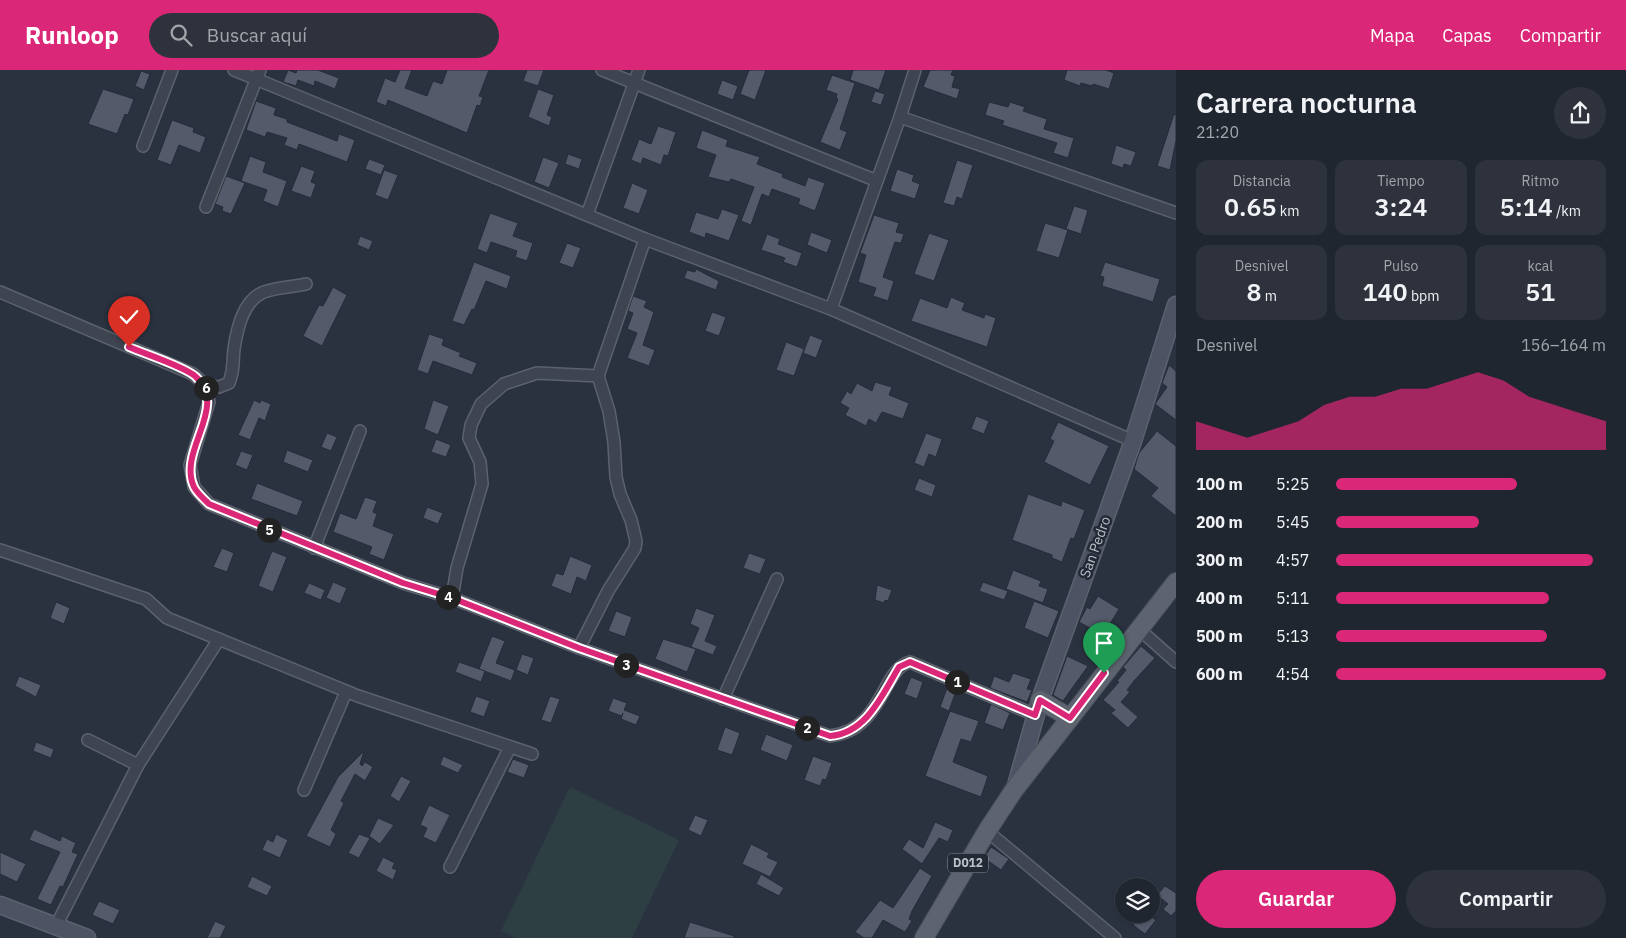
<!DOCTYPE html>
<html lang="es">
<head>
<meta charset="utf-8">
<style>
  :root { --surface:#202630; --page:#2d323c; --text:#f1f3f6; --muted:#a2a5ab; --line:#3d434c; --accent:#db2777 }
  body { margin:0; font-family:"IBM Plex Sans",sans-serif; background:var(--page); color:var(--text); height:100vh; display:flex; flex-direction:column; font-size:19px; white-space:nowrap }
  * { box-sizing:border-box; margin:0 }
  p { font-size:16px; color:var(--muted) }
  .icon { flex:none; width:28px; height:28px; fill:none; stroke:currentColor; stroke-width:2; stroke-linecap:round; stroke-linejoin:round }
  .map { position:relative; flex:1; overflow:hidden }
  .side { display:flex; flex-direction:column; background:var(--surface); width:450px }
  .side>* { flex:none }
  .buttons { position:absolute; left:1115px; top:808px; display:grid; gap:10px }
  .buttons a { display:grid; place-items:center; width:45px; height:45px; border-radius:50%; background:var(--surface); box-shadow:0 1px 4px #0004,0 0 0 1px var(--line); font-size:25px }
  .pin { position:absolute; display:grid; place-items:center; width:42px; height:42px; color:#fff; margin:-51px -21px; border-radius:50% 50% 50% 0; rotate:-45deg; box-shadow:0 0 5px #0007 }
  .pin .icon { rotate:45deg }
  .km { position:absolute; width:25px; height:25px; margin:-12px; border-radius:50%; background:#222; color:#fff; font-size:14px; line-height:25px; text-align:center }
  .round { display:grid; place-items:center; flex:none; width:52px; height:52px; border-radius:26px; background:var(--page) }
  .head { display:flex; align-items:center; justify-content:space-between; height:85px; padding:0 20px }
  h1 { font-size:28px; font-weight:600; line-height:38px }
  .figures { display:grid; grid-template-columns:repeat(3,1fr); gap:8px; height:85px; padding:5px 20px }
  .figures div { display:grid; align-content:center; border-radius:12px; background:var(--page); text-align:center }
  .figures b { font-size:25px; font-weight:600 }
  .figures small { font-size:14px; font-weight:400 }
  .figures p { font-size:14px }
  .chart { height:140px; padding:10px 20px }
  .chart p { display:flex; justify-content:space-between }
  .chart svg { width:100%; height:90px; margin-top:5px; fill:var(--accent); opacity:.7 }
  .action { display:flex; gap:10px; margin-top:auto; padding:10px 20px }
  .action a { flex:1; height:58px; border-radius:30px; background:var(--accent); color:#fff; font-size:20px; font-weight:600; line-height:58px; text-align:center }
  .action a+a { background:var(--page); color:var(--text) }
  ul { padding:0 20px; list-style:none; font-size:16px }
  li { display:grid; grid-template-columns:80px 60px 1fr; align-items:center; height:38px }
  li i { height:12px; border-radius:6px; background:var(--accent) }
  header { display:flex; align-items:center; gap:30px; box-sizing:border-box; height:70px; padding:0 25px; background:var(--accent); color:#fff }
  header strong { font-size:24px }
  nav { display:flex; gap:28px; margin-inline-start:auto; font-size:18px }
  .search { width:350px; height:45px; background:var(--page); display:flex; align-items:center; gap:12px; box-sizing:border-box; padding:0 18px; border-radius:28px; color:var(--muted); font-size:19px }
  main { display:flex; flex:1; min-height:0 }
  .map>svg:first-child { display:block }
  .green { fill:#2d3f42 }
  .building { fill:#545a6a; stroke:#252b37 }
  .lines { fill:none; stroke-linecap:round; stroke-linejoin:round }
  .street-casing { stroke:#5c626d; stroke-width:14 }
  .secondary-casing { stroke:#5c626d; stroke-width:19 }
  .primary-casing { stroke:#484d59; stroke-width:20 }
  .street { stroke:#3e4450; stroke-width:11 }
  .secondary { stroke:#4d5362; stroke-width:16 }
  .primary { stroke:#5d636f; stroke-width:18 }
  .route-casing { stroke:#fff; stroke-width:10 }
  .route { stroke:#db2777; stroke-width:6 }
  .labels { text-anchor:middle; stroke-width:5; stroke-linejoin:round; paint-order:stroke }
  .shield { fill:#232935; stroke:#8d929d; stroke-width:1 }
  .shield-label { font-size:12px; font-weight:bold; fill:#bbbfca }
  .street-label { font-size:14px; fill:#bbbfca; stroke:#232935 }
</style>
</head>
<body>
<header>
<strong>Runloop</strong>
<div class="search"><svg class="icon" aria-label="search" viewBox="0 0 24 24"><circle cx="10" cy="10" r="6"/><path d="M15 15l6 6"/></svg>Buscar aquí</div>
<nav><a>Mapa</a><a>Capas</a><a>Compartir</a></nav>
</header>
<main>
<div class="map">
<svg width="1176" height="868" viewBox="0 0 1176 868">
  <rect width="100%" height="100%" fill="#2a3240"/>
  <!-- green -->
  <path class="green" d="M570,717l109,53 -47,98h-116l-15,-7z"/>
  <!-- building -->
  <g class="building">
    <path d="M288,0l8,3 1,-3h21l21,8 -4,11 -20,-8 -1,5 -16,-6 -2,6 -13,-4z"/>
    <path d="M400,0h12l-7,18 22,8 6,-15 9,3 5,-14h42l-10,26 4,1 -3,9 -3,-1 -10,28 -79,-33 -2,6 -10,-4 9,-24 10,4z"/>
    <path d="M527,0h17l-6,16 -15,-5z"/>
    <path d="M749,0h17l-11,30 -15,-6z"/>
    <path d="M853,0h33l-7,20 -29,-10z"/>
    <path d="M930,0h23l-2,5 4,1 -3,11 8,2 -3,10 -34,-12z"/>
    <path d="M1067,0h39l8,3 -5,16 -16,-5 -1,2 -11,-3 -1,3 -16,-6z"/>
    <path d="M141,1l9,3 -6,16 -9,-4z"/>
    <path d="M832,5l23,8 -15,46 7,3 -7,18 -20,-8 18,-43 -2,-1 1,-4 -11,-4z"/>
    <path d="M722,10l16,6 -5,14 -16,-6z"/>
    <path d="M103,19l31,10 -6,16 -3,-1 -8,20 -29,-10z"/>
    <path d="M538,19l16,6 -7,20 5,2 -3,9 -21,-9z"/>
    <path d="M875,21l10,3 -4,11 -10,-3z"/>
    <path d="M256,31l20,7 -2,7 13,4v3l50,19 2,-7 16,6 -8,22 -48,-18 -2,6 -13,-5 3,-7 -20,-6 -2,5 -19,-7z"/>
    <path d="M989,32l19,5 2,-5 15,5 -2,4 24,8 -3,10 30,9 -6,20 -15,-5 4,-10 -55,-18 2,-4 -19,-6z"/>
    <path d="M1174,44l2,1v26l-6,29 -13,-4z"/>
    <path d="M172,50l22,8 -1,4 13,5 -6,16 -21,-8 -8,20 -14,-5z"/>
    <path d="M658,56l18,6 -8,24 -4,-1 -3,10 -18,-7 -2,6 -10,-4 8,-21 12,5z"/>
    <path d="M702,60l26,10 -2,6 34,11 -3,7 26,10 -1,3 23,9 3,-9 17,6 -10,28 -17,-7 2,-5 -28,-10 -3,8 -7,-3 -11,31 -10,-4 13,-34 -23,-8 -2,3 -21,-5 8,-22 -20,-7z"/>
    <path d="M1116,75l20,7 -5,14 -7,-2 -1,4 -12,-4z"/>
    <path d="M568,84l14,5 -3,10 -14,-5z"/>
    <path d="M250,86l16,6 -3,10 24,9 -9,26 -15,-6 4,-11 -26,-9z"/>
    <path d="M543,87l16,6 -10,25 -15,-6z"/>
    <path d="M369,89l16,6 -4,10 -16,-6z"/>
    <path d="M957,90l16,5 -11,34 -5,-2 -3,9 -11,-3z"/>
    <path d="M301,96l14,5 -4,11 5,2 -5,14 -20,-7z"/>
    <path d="M897,99l17,6 -2,6 8,3 -5,15 -25,-8z"/>
    <path d="M384,100l14,5 -10,25 -13,-5z"/>
    <path d="M226,106l19,7 -14,31 -9,-3 1,-4 -8,-3z"/>
    <path d="M632,113l16,7 -9,24 -16,-6z"/>
    <path d="M1074,136l14,4 -7,24 -15,-5z"/>
    <path d="M722,139l17,6 -10,26 -23,-8 -1,5 -16,-6 7,-20 22,7z"/>
    <path d="M490,143l28,10 -5,13 20,7 -6,18 -12,-4 2,-6 -26,-9 -4,11 -10,-4z"/>
    <path d="M874,145l25,8 -3,9 8,2 -3,9 -6,-1 -12,35 11,4 -6,20 -15,-5 3,-8 -18,-6 8,-27 -6,-2z"/>
    <path d="M1045,153l23,7 -9,28 -23,-7z"/>
    <path d="M811,162l21,8 -5,13 -20,-8z"/>
    <path d="M929,163l20,7 -15,41 -20,-7z"/>
    <path d="M767,164l13,5 -2,5 24,9 -5,14 -14,-5 2,-4 -24,-8z"/>
    <path d="M360,166l13,5 -4,9 -12,-5z"/>
    <path d="M567,173l14,5 -8,20 -14,-5z"/>
    <path d="M474,192l37,14 -4,13 -21,-8 -12,29 -2,-1 -8,16 -12,-4z"/>
    <path d="M1105,192l55,17 -7,23 -51,-16 2,-9 -4,-1z"/>
    <path d="M696,199l23,12 -3,9 -32,-12 3,-8 8,2z"/>
    <path d="M333,217l14,8 -25,51 -19,-10 16,-31 4,1z"/>
    <path d="M633,226l14,5 -3,6 10,5 -11,33 12,5 -6,16 -22,-8 10,-25 -10,-4 6,-16 -5,-2z"/>
    <path d="M951,227l14,6 -3,7 22,8 1,-4 11,4 -9,29 -76,-26 9,-23 27,10z"/>
    <path d="M712,242l14,5 -7,19 -14,-5z"/>
    <path d="M429,264l15,5 -2,6 19,8 -2,3 18,7 -5,12 -39,-14 -5,13 -11,-4z"/>
    <path d="M810,265l13,5 -7,18 -13,-5z"/>
    <path d="M786,272l18,7 -10,27 -18,-6z"/>
    <path d="M1169,295l7,6v49l-21,-16 12,-17 -5,-4z"/>
    <path d="M875,312l17,5 -3,8 20,8 -6,16 -21,-7 -6,11 -7,-4 -3,7 -21,-11 4,-7 -9,-5 7,-12 4,3 6,-11 15,8z"/>
    <path d="M254,330l6,3 1,-3 10,4 -6,17 -6,-3 -9,22 -12,-5z"/>
    <path d="M433,330l16,6 -11,29 -14,-6z"/>
    <path d="M976,346l13,5 -5,13 -13,-5z"/>
    <path d="M1058,352l51,24 -19,39 -46,-23 10,-21 -4,-2z"/>
    <path d="M1157,361l19,15v70l-25,-20 7,-8 -24,-19 5,-16z"/>
    <path d="M327,363l10,4 -6,14 -10,-4z"/>
    <path d="M926,363l16,6 -6,18 -7,-3 -5,13 -10,-4z"/>
    <path d="M436,369l15,6 -5,12 -15,-5z"/>
    <path d="M287,380l26,10 -5,12 -25,-10z"/>
    <path d="M241,381l12,4 -6,15 -12,-5z"/>
    <path d="M919,408l17,7 -4,12 -18,-7z"/>
    <path d="M257,413l46,18 -6,15 -46,-17z"/>
    <path d="M1028,424l33,12 1,-5 23,9 -11,29 -3,-1 -9,24 -10,-4v-3l-40,-15z"/>
    <path d="M365,427l12,4 -4,11 4,2 -4,12 21,8 -10,26 -15,-6 3,-7 -39,-15 7,-19 16,6z"/>
    <path d="M427,437l16,6 -5,11 -15,-6z"/>
    <path d="M222,478l12,5 -7,19 -14,-5z"/>
    <path d="M272,481l15,6 -14,35 -15,-6z"/>
    <path d="M749,483l17,6 -6,15 -17,-6z"/>
    <path d="M570,486l22,9 -6,16 -9,-4 -6,17 -20,-8 5,-13 7,2z"/>
    <path d="M1013,500l28,11 -2,5 9,3 -5,14 -37,-14z"/>
    <path d="M333,512l14,6 -7,16 -14,-6z"/>
    <path d="M983,512l25,9 -4,9 -25,-9z"/>
    <path d="M309,513l16,7 -4,10 -17,-7z"/>
    <path d="M877,515l15,5 -4,11 -3,-1 -1,3 -9,-3z"/>
    <path d="M1098,526l21,13 -9,15 3,2 -7,11 -27,-15 8,-15 3,2z"/>
    <path d="M1034,531l25,10 -11,27 -24,-10z"/>
    <path d="M56,532l14,6 -6,16 -14,-6z"/>
    <path d="M696,538l19,7 -10,26 12,5 -4,9 -22,-8 8,-19 -9,-4z"/>
    <path d="M616,541l16,6 -7,20 -17,-6z"/>
    <path d="M492,566l13,5 -9,22 19,7 -4,11 -32,-12z"/>
    <path d="M663,569l33,10 -9,23 -32,-13z"/>
    <path d="M1141,576l14,12 -21,23 -7,9 3,2 -9,10 17,15 -10,11 -17,-15 4,-3 -12,-10 16,-18 -2,-1 9,-11 -3,-3z"/>
    <path d="M522,584l12,4 -6,17 -12,-5z"/>
    <path d="M1067,586l21,10 -25,35 -10,-6z"/>
    <path d="M459,592l26,9 -4,11 -26,-10z"/>
    <path d="M1013,603l18,6 -4,10 5,1 -5,12 -37,-14 4,-12 15,6z"/>
    <path d="M19,606l22,9 -5,12 -21,-11z"/>
    <path d="M911,607l12,5 -6,17 -13,-5z"/>
    <path d="M947,618l9,3 -7,20 -9,-4z"/>
    <path d="M476,626l14,5 -6,16 -14,-5z"/>
    <path d="M550,626l10,3 -9,24 -10,-3z"/>
    <path d="M613,628l14,5 -3,7 16,6 -4,9 -15,-6 2,-6 -1,3 -14,-5z"/>
    <path d="M991,634l19,9 -7,17 -19,-7z"/>
    <path d="M950,641l29,10 -8,21 -10,-3 -8,23 35,14 -7,21 -56,-21z"/>
    <path d="M725,657l15,6 -8,22 -15,-5z"/>
    <path d="M766,664l27,11 -6,16 -27,-11z"/>
    <path d="M36,672l18,7 -3,9 -18,-7z"/>
    <path d="M364,681l-4,13 2,2 3,-4 8,5 -8,14 -10,-7 -14,27 3,2 -13,27 5,4 -6,13 -24,-11 32,-59z"/>
    <path d="M443,686l20,9 -5,8 -18,-8z"/>
    <path d="M813,686l19,7 -6,17 -3,-1 -3,7 -16,-6z"/>
    <path d="M513,689l16,6 -5,13 -17,-6z"/>
    <path d="M401,706l10,5 -12,21 -9,-6z"/>
    <path d="M429,735l21,10 -14,28 -13,-6 4,-9 -7,-3z"/>
    <path d="M695,745l13,5 -7,16 -13,-6z"/>
    <path d="M378,748l16,7 -14,19 -11,-8z"/>
    <path d="M935,752l18,8 -5,12 -9,-4 -17,26 -20,-15 7,-10 14,9z"/>
    <path d="M34,759l26,12 2,-5 14,7 -4,9 6,2 -15,33 -3,-1 -9,19 -14,-6 23,-47 -31,-12z"/>
    <path d="M276,764l12,6 -8,18 -18,-8 5,-11 6,3z"/>
    <path d="M359,764l11,4 -11,20 -11,-5z"/>
    <path d="M751,774l18,9 -2,4 11,5 -8,15 -28,-13z"/>
    <path d="M991,777l18,12 -8,11 -17,-12z"/>
    <path d="M0,782l26,12 -9,18 -17,-8z"/>
    <path d="M383,787l12,6 -3,5 5,2 -4,10 -17,-9z"/>
    <path d="M920,798l12,8 -20,35 -3,8 3,2 -7,11 -22,-12 -11,18h-8l-9,-6 25,-32 13,8z"/>
    <path d="M761,804l23,14 -5,8 -23,-12z"/>
    <path d="M252,806l20,10 -5,10 -20,-9z"/>
    <path d="M1165,816l11,7v18l-5,5 -8,-7 5,-5 -11,-9z"/>
    <path d="M99,831l21,9 -7,14 -21,-9z"/>
    <path d="M1142,844h5l9,6 -11,14 -12,-9z"/>
    <path d="M215,851l11,5 -6,12h-13z"/>
    <path d="M690,852l44,14v2h-50z"/>
  </g>
  <g class="lines">
    <!-- street casing -->
    <g class="street-casing">
      <g id="street">
        <path d="M234,0l411,169 186,70 302,132"/>
        <path d="M602,0l275,111"/>
        <path d="M900,47l276,96"/>
        <path d="M143,76l29,-76"/>
        <path d="M206,137l54,-137"/>
        <path d="M587,145l52,-145"/>
        <path d="M0,222l193,82 13,12 3,16 -19,63 4,22 15,17 194,79 49,15 127,50 251,88c53,-5 52,-68 80,-74l125,53"/>
        <path d="M831,239l69,-192 15,-47"/>
        <path d="M206,316l13,1 10,-4c6,-16 3,-19 5,-34 3,-20 9,-49 30,-57 13,-5 29,-5 42,-8"/>
        <path d="M314,478l46,-117"/>
        <path d="M0,480l146,49 21,19 191,78 174,58"/>
        <path d="M452,528l5,-30 25,-84 -2,-22 -11,-24 2,-13 10,-21 23,-20 33,-11 61,3"/>
        <path d="M1139,559l37,33"/>
        <path d="M579,578l29,-57 27,-43 1,-7 -5,-21 -11,-26 -4,-17 -2,-35 -5,-31 -11,-35 47,-137"/>
        <path d="M723,629l54,-120"/>
        <path d="M88,670l50,25"/>
        <path d="M304,720l42,-98"/>
        <path d="M987,761l128,107"/>
        <path d="M450,797l60,-120"/>
        <path d="M56,856l82,-161 81,-126"/>
      </g>
    </g>
    <!-- secondary casing -->
    <g class="secondary-casing">
      <g id="secondary">
        <path d="M1015,719l25,-89 93,-259 43,-136"/>
        <path d="M0,835l87,33"/>
      </g>
    </g>
    <!-- primary casing -->
    <g class="primary-casing">
      <g id="primary">
        <path d="M1040,630l30,18"/>
        <path d="M924,868l63,-107 27,-41 162,-208"/>
      </g>
    </g>
    <!-- street -->
    <use href="#street" class="street"/>
    <!-- secondary -->
    <use href="#secondary" class="secondary"/>
    <!-- primary -->
    <use href="#primary" class="primary"/>
  </g>
  <g class="lines">
    <!-- route casing -->
    <g class="route-casing">
      <path id="route" d="M129,277c16,7 54,19 66,29 35,31 -18,74 -1,111 3,6 10,12 15,17l194,79 49,15 127,50 251,88c37,-3 52,-41 69,-69l11,-5 125,53 5,-15 30,18 34,-45"/>
    </g>
    <!-- route -->
    <use href="#route" class="route"/>
  </g>
  <g class="labels">
    <!-- shield labels -->
    <rect class="shield" x="948" y="783.5" width="40" height="19" rx="4"/>
    <g class="shield-label">
      <text x="968" y="797">D012</text>
    </g>
    <!-- street labels -->
    <g class="street-label">
      <text transform="translate(1095 477) rotate(-70)" y="5">San Pedro</text>
    </g>
  </g>
</svg>
<div class="buttons">
<a><svg class="icon" aria-label="layers" viewBox="0 0 24 24"><path d="M12 4l9 5-9 5-9-5zM3 14l9 5 9-5"/></svg></a>
</div>
<div class="pin" style="left:1104px;top:603px;background:#1e9e55"><svg class="icon" aria-label="arrive" viewBox="0 0 24 24"><path d="M6 21V4h12l-3 4 3 4H6"/></svg></div>
<div class="pin" style="left:129px;top:277px;background:#d93025"><svg class="icon" aria-label="check" viewBox="0 0 24 24"><path d="M5 12l5 5 9-10"/></svg></div>
<b class="km" style="left:957px;top:612px">1</b>
<b class="km" style="left:807px;top:658px">2</b>
<b class="km" style="left:626px;top:595px">3</b>
<b class="km" style="left:448px;top:527px">4</b>
<b class="km" style="left:269px;top:460px">5</b>
<b class="km" style="left:206px;top:318px">6</b>
</div>
<section class="side">
<div class="head"><div><h1>Carrera nocturna</h1><p>21:20</p></div><a class="round"><svg class="icon" aria-label="share" viewBox="0 0 24 24"><path d="M12 15V3M7 8l5-5 5 5M5 13v7h14v-7"/></svg></a></div>
<div class="figures">
<div><p>Distancia</p><b>0.65<small> km</small></b></div>
<div><p>Tiempo</p><b>3:24</b></div>
<div><p>Ritmo</p><b>5:14<small> /km</small></b></div>
</div>
<div class="figures">
<div><p>Desnivel</p><b>8<small> m</small></b></div>
<div><p>Pulso</p><b>140<small> bpm</small></b></div>
<div><p>kcal</p><b>51</b></div>
</div>
<div class="chart"><p><span>Desnivel</span>156–164 m</p>
<svg viewBox="0 0 160 44" preserveAspectRatio="none"><path d="M0 44V30L10 34L20 38L30 34L40 30L50 22L60 18L70 18L80 14L90 14L100 10L110 6L120 10L130 18L140 22L150 26L160 30V44z"/></svg>
</div>
<ul>
<li><b>100 m</b>5:25<i style="width:67%"></i></li>
<li><b>200 m</b>5:45<i style="width:53%"></i></li>
<li><b>300 m</b>4:57<i style="width:95%"></i></li>
<li><b>400 m</b>5:11<i style="width:79%"></i></li>
<li><b>500 m</b>5:13<i style="width:78%"></i></li>
<li><b>600 m</b>4:54<i style="width:100%"></i></li>
</ul>
<div class="action"><a>Guardar</a><a>Compartir</a></div>
</section>
</main>
</body>
</html>
